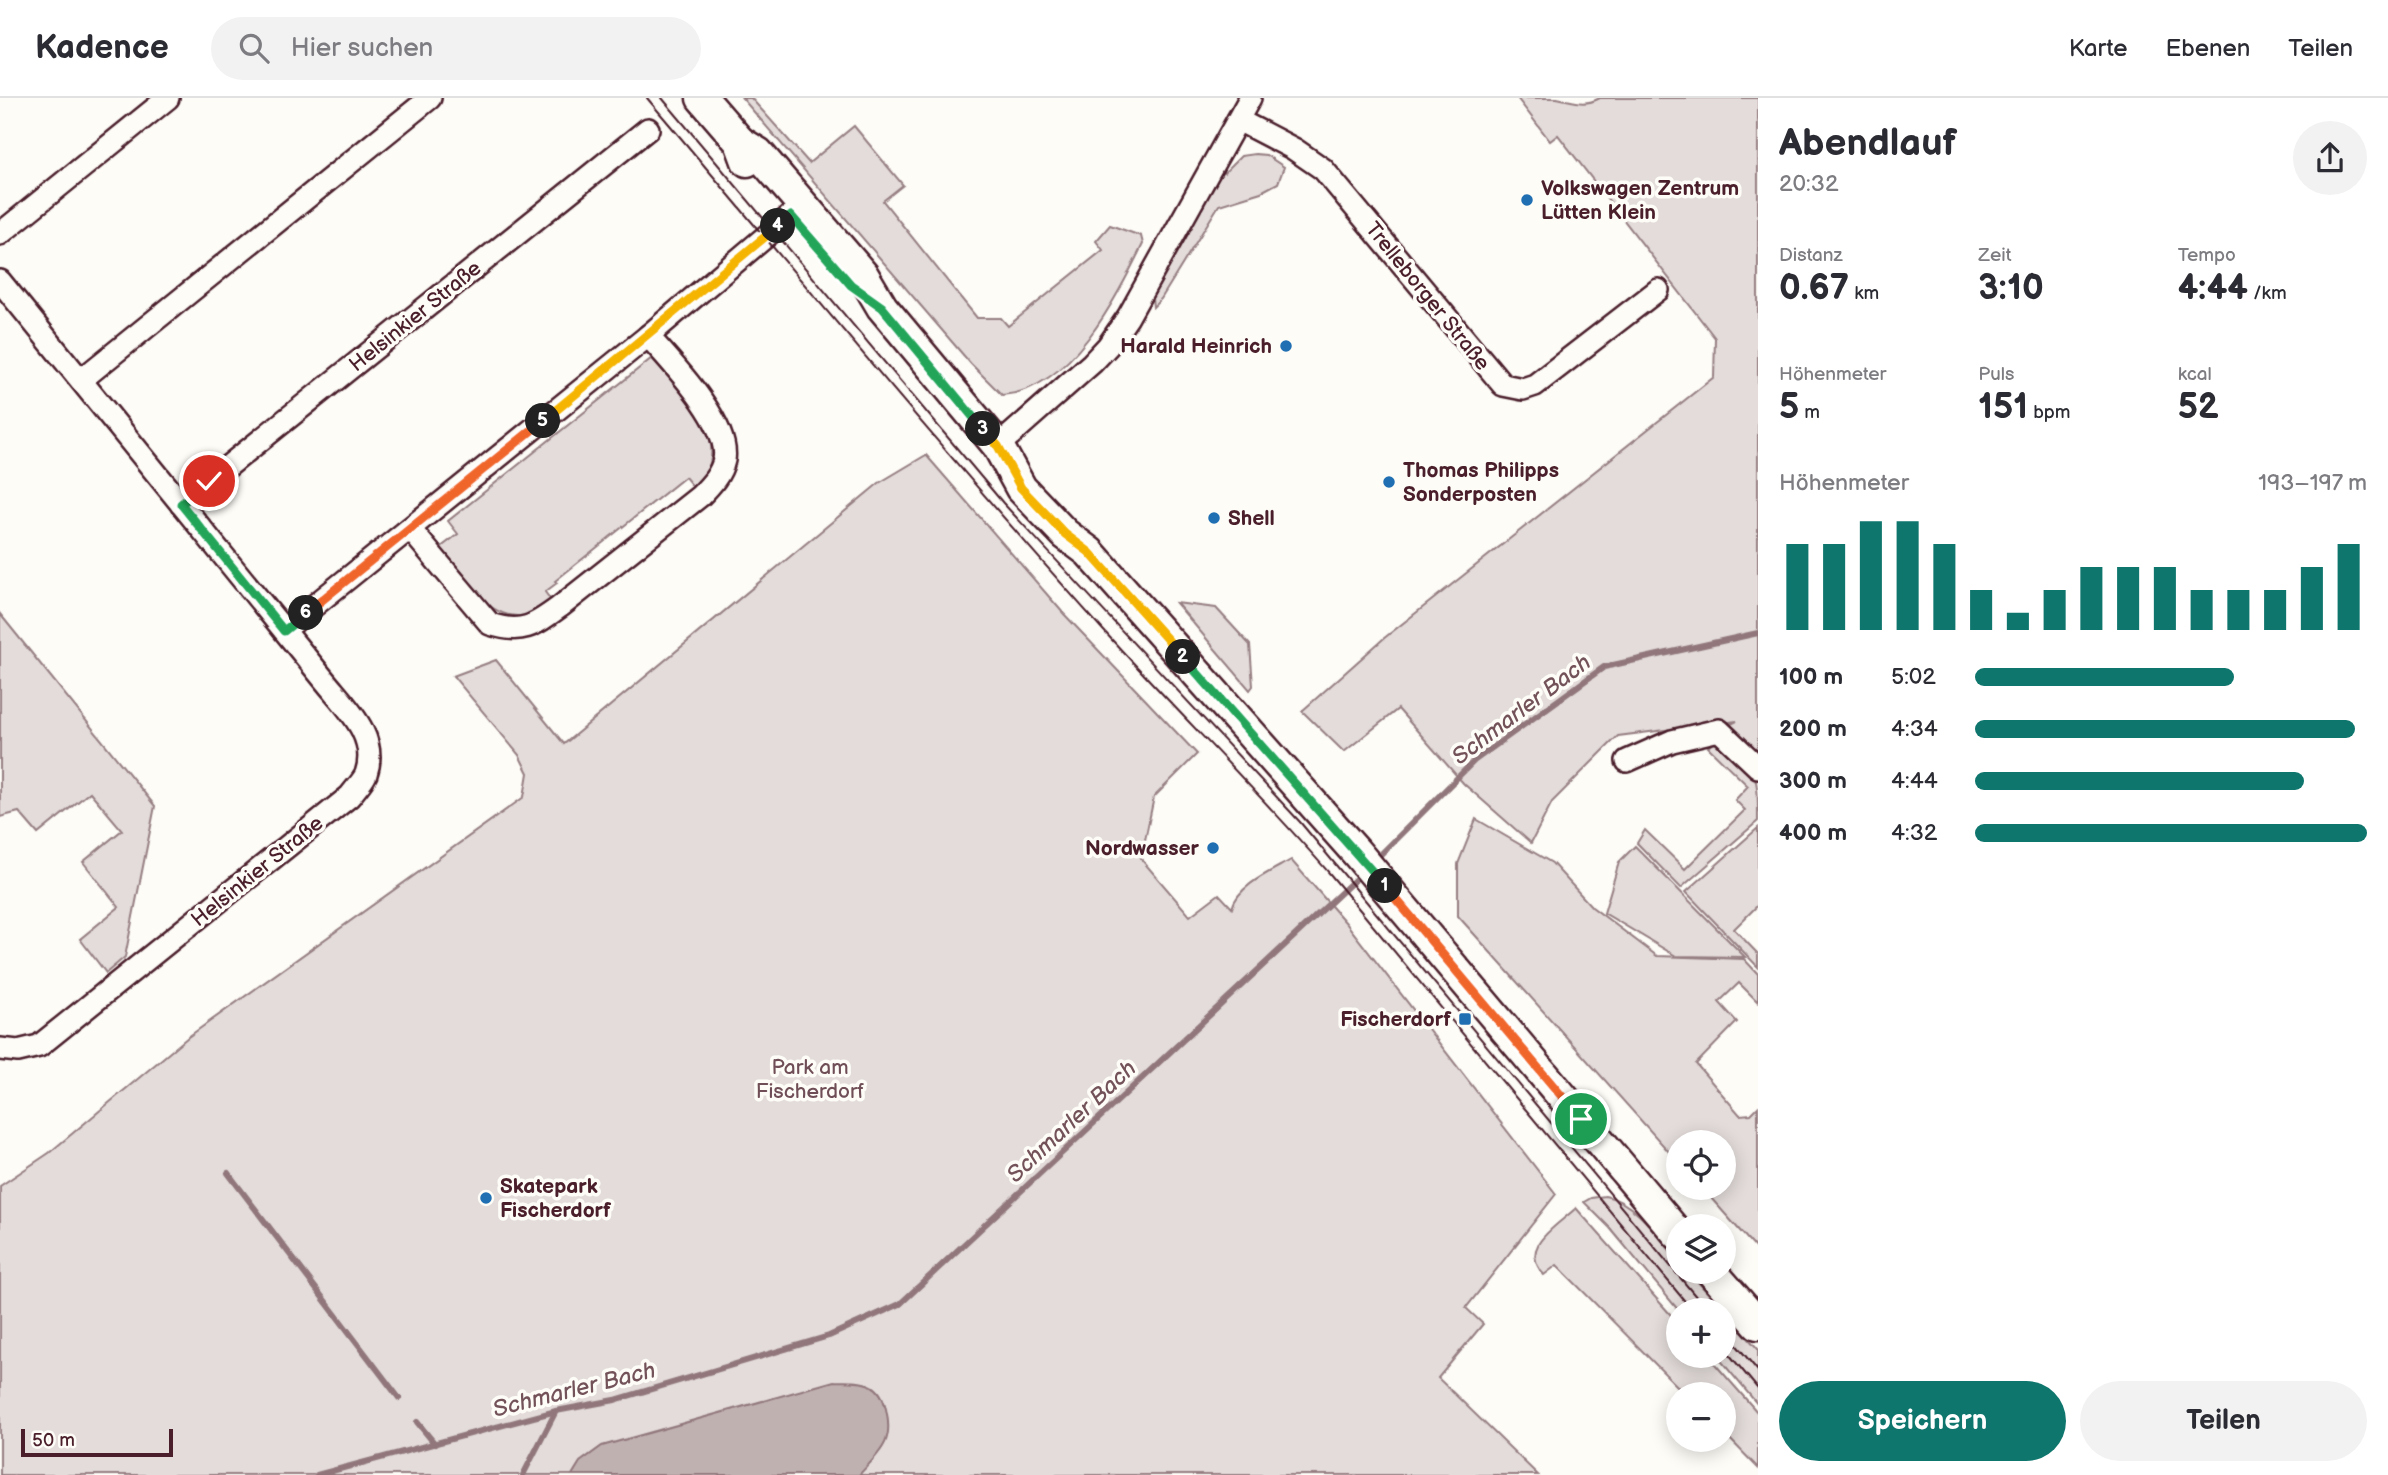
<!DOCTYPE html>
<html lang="de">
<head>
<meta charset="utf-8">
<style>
  :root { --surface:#fff; --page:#f2f2f3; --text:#2b2b33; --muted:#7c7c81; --line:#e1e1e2; --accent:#0f766e }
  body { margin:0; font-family:"Balsamiq Sans",sans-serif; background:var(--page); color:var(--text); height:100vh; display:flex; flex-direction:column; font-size:26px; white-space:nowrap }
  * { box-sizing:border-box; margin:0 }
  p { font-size:23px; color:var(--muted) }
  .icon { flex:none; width:38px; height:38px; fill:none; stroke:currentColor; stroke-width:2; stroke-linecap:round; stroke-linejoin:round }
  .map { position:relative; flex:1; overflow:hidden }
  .details { display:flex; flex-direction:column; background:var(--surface); width:630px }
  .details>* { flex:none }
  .fabs { position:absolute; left:1666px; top:1032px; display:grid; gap:14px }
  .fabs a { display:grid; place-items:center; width:70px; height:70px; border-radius:50%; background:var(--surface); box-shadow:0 4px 18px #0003; font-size:35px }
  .scale { position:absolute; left:21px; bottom:18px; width:152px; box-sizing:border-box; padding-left:7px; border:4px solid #4a1f2b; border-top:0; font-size:19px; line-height:24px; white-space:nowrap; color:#4a1f2b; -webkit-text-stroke:5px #fdfcf7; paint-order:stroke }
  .pin { position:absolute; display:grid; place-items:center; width:60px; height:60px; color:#fff; margin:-30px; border:4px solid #fff; border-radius:50%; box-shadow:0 2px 7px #0007 }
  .km { position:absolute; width:35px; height:35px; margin:-18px; border-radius:50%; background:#222; color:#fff; font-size:19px; line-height:35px; text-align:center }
  .round { display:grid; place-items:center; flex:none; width:74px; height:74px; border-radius:37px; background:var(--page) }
  .headline { display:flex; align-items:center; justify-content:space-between; height:119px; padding:0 21px }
  h1 { font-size:38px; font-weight:600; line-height:52px }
  .figures { display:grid; grid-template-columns:repeat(3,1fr); gap:10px; height:119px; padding:7px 21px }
  .figures div { display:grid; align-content:center }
  .figures b { font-size:35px; font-weight:600 }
  .figures small { font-size:19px; font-weight:400 }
  .figures p { font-size:19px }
  .chart { height:196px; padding:14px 21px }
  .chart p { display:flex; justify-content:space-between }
  .chart svg { width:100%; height:126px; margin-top:7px; stroke:var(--accent); stroke-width:6 }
  .button { display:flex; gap:14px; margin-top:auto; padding:14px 21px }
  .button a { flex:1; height:80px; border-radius:42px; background:var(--accent); color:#fff; font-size:28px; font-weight:600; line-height:80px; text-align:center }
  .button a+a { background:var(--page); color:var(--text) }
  ul { padding:0 21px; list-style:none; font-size:23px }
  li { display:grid; grid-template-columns:112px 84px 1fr; align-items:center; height:52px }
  li i { height:18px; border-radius:9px; background:var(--accent) }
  header { display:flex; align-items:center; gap:42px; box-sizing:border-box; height:98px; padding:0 35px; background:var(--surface); border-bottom:2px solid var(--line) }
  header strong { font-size:33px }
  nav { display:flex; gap:38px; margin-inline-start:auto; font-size:24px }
  .search { width:490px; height:63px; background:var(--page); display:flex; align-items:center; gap:18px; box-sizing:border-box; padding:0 24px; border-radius:38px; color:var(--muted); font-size:26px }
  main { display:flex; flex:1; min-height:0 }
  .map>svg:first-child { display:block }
  .green { fill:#e3dcda; stroke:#967e82; stroke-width:2 }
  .water { fill:#c0b1b1; stroke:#91777b; stroke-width:2 }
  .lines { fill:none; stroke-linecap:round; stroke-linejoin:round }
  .stream { stroke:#91777b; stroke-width:6 }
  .street-casing { stroke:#4a1f2b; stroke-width:26 }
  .secondary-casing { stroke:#4a1f2b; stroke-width:35 }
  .street { stroke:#fdfcf7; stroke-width:21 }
  .secondary { stroke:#fdfcf7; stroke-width:30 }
  .tram { stroke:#4a1f2b; stroke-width:2 }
  .split-1-casing { stroke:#fff; stroke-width:14 }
  .split-2-casing { stroke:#fff; stroke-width:14 }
  .split-3-casing { stroke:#fff; stroke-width:14 }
  .split-4-casing { stroke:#fff; stroke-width:14 }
  .split-5-casing { stroke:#fff; stroke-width:14 }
  .split-6-casing { stroke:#fff; stroke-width:14 }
  .split-7-casing { stroke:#fff; stroke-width:14 }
  .split-1 { stroke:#f0652b; stroke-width:9 }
  .split-2 { stroke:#22a559; stroke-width:9 }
  .split-3 { stroke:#f5b400; stroke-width:9 }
  .split-4 { stroke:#22a559; stroke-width:9 }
  .split-5 { stroke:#f5b400; stroke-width:9 }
  .split-6 { stroke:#f0652b; stroke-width:9 }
  .split-7 { stroke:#22a559; stroke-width:9 }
  .poi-dot { fill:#1f6fb2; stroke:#fdfcf7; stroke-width:2.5 }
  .labels { text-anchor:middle; stroke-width:7; stroke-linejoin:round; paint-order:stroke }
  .poi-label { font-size:21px; font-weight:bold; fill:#4a1f2b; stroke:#fdfcf7; text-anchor:start }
  .street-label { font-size:21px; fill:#4a1f2b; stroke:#fdfcf7 }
  .park-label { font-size:21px; fill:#704e57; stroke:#fdfcf7 }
  .water-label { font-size:23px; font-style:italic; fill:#73525a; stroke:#fdfcf7 }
</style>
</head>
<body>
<header>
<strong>Kadence</strong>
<div class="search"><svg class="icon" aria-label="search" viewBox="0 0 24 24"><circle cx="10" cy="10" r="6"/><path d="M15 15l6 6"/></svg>Hier suchen</div>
<nav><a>Karte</a><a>Ebenen</a><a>Teilen</a></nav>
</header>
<main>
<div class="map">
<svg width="1758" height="1377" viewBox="0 0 1758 1377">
  <rect width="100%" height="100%" fill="#fdfcf7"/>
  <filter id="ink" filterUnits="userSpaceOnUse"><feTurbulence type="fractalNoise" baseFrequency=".0143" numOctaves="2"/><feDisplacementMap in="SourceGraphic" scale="14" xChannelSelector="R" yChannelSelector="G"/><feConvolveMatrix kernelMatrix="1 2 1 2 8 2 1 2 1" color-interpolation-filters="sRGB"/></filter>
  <g filter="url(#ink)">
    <!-- green -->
    <g class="green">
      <path d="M742,0h9l58,65 45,-37 49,59 -20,16 94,117h24l7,8 95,-76 -7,-9 14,-16 31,11 2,8c-27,55 -72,146 -141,151l-31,-31z"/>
      <path d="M1517,0c13,0 28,0 40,0 17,3 26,9 43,0h158v669l-39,-37 18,-9 -119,15 -66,66 -21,41 -67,-59 -66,-75 -54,43 -42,-41 81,-72 331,-262 1,-39 -157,-203 -8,6z"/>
      <path d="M1255,56l11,1 18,12 -6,16 -17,9 -42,13 -58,94 -8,8 -2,-18 67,-120 6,4 17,-17z"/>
      <path d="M652,260c30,36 89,86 42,130l-9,-11 -130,104 2,2 -12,9 8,11c-10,6 -23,14 -36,13 -34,-1 -58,-44 -77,-68l18,-14 -10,-13z"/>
      <path d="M926,357l138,159 133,140 -43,43 -13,62 49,57 29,-22 13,14c6,-23 40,-37 59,-48l55,63 210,271 -90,114 17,16 -45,54 100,97h-1538v-289l49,-33 139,-116 336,-240 4,-24 -9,-18 -66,-79 43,-16 68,84 315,-261z"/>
      <path d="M1176,505l40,5 34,37 3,41 -3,4z"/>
      <path d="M0,516l155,192 -30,151 -19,16 -26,-34 39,-32 -36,-45 39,-32 -32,-38 -52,42 -19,-22 -19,5z"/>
      <path d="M1719,638c38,36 39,31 39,85l-77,67 -44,-45 8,-13 40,39 60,-59 -10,-10 13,-14 -40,-39z"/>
      <path d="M1476,721l76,44 40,44 65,49 87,3 14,15v28l-19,-19 -20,19 18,20 -41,42 44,51 11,-1 7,-7v144l-56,-63h22v-45h-46v19l-220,-246v-52z"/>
      <path d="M1758,730v77l-24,24 24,25v13l-72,-75z"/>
      <path d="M1635,748l110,111 -69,-1 -72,-43 15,-51z"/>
      <path d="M1605,1098c30,5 54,42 73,64v12h11l69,77v56l-41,-49h7v-45h-45l-69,-83 -26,-26 7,-4z"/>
      <path d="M1576,1110l102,115v33h30l50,57v55l-34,-35v-38h-38l-129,-130 -13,10c-26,-29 12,-48 32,-67z"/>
    </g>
    <!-- water -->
    <path class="water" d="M834,1283c12,1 27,-1 38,5 8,4 12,14 14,23 8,33 -5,42 -27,66h-287l8,-13 22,-16z"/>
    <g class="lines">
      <!-- stream -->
      <g class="stream">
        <path d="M1375,762l100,-100 129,-93 154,-34"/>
        <path d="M228,1075l171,225"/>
        <path d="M417,1324l18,22"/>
        <path d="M317,1377l239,-64 59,-11 214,-64 71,-32 462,-431"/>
        <path d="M523,1377l33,-64"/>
      </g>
      <!-- street casing -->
      <g class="street-casing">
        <g id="street">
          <path d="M1238,22l56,29 29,20 180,216 20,4 12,-4 123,-95"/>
          <path d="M0,136l168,-136"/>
          <path d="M0,183l326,401c21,26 53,55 40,92 -3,7 -11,15 -16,22l-311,250 -21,5 -18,-2"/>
          <path d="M81,282l349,-282"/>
          <path d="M998,348l94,-83 16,-17 20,-29 122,-219"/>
          <path d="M181,406l467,-375"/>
          <path d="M410,431l80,95c33,11 45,1 71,-18l139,-110c11,-11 21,-22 24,-36 7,-36 -53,-98 -76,-124"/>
          <path d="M284,532l364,-294 155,-131"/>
          <path d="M1627,663l45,-20 47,-11 39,37"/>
        </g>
      </g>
      <!-- secondary casing -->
      <g class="secondary-casing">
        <g id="secondary">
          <path d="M702,0l38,44 7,19"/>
          <path d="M740,44l18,11 105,122 19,32 116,139 23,42 44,46 24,18 267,300 322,382"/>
          <path d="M1712,1174l46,52"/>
        </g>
      </g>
      <!-- street -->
      <use href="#street" class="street"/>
      <!-- secondary -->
      <use href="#secondary" class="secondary"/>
      <!-- tram -->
      <g class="tram">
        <path d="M647,0c151,178 300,358 456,532 74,82 154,160 227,244l363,437"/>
        <path d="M662,0l341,405 297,319 408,489"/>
        <path d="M1724,1232l34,41"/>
        <path d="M1724,1250l34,41"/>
      </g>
    </g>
  </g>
  <g class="lines" filter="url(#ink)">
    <!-- split-1 casing -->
    <g class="split-1-casing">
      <path id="split-1" d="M1385,788l196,233"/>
    </g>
    <!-- split-2 casing -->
    <g class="split-2-casing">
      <path id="split-2" d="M1183,559l202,229"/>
    </g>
    <!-- split-3 casing -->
    <g class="split-3-casing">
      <path id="split-3" d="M983,331l15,17 23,42 44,46 24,18 94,105"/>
    </g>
    <!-- split-4 casing -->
    <g class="split-4-casing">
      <path id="split-4" d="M778,128l13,-10 60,69 31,22 101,122"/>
    </g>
    <!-- split-5 casing -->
    <g class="split-5-casing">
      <path id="split-5" d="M543,323l235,-195"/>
    </g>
    <!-- split-6 casing -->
    <g class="split-6-casing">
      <path id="split-6" d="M306,515l237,-192"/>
    </g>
    <!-- split-7 casing -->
    <g class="split-7-casing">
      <path id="split-7" d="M209,383l-28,23 103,127 22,-18"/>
    </g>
    <!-- split-1 -->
    <use href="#split-1" class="split-1"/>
    <!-- split-2 -->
    <use href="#split-2" class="split-2"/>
    <!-- split-3 -->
    <use href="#split-3" class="split-3"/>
    <!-- split-4 -->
    <use href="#split-4" class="split-4"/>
    <!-- split-5 -->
    <use href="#split-5" class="split-5"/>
    <!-- split-6 -->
    <use href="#split-6" class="split-6"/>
    <!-- split-7 -->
    <use href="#split-7" class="split-7"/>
  </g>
  <!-- markers -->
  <g class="poi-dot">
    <circle cx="1527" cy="102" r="7"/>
    <circle cx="1286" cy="248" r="7"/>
    <circle cx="1389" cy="384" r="7"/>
    <circle cx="1214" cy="420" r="7"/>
    <circle cx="1213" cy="750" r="7"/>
    <rect x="1458" y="914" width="14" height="14" rx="3.5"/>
    <circle cx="486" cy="1100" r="7"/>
  </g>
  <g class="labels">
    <!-- poi labels -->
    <g class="poi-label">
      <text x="1541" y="97">Volkswagen Zentrum<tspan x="1541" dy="24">Lütten Klein</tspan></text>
      <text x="1272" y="255" text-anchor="end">Harald Heinrich</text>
      <text x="1403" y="379">Thomas Philipps<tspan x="1403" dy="24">Sonderposten</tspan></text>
      <text x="1228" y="427">Shell</text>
      <text x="1199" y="757" text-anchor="end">Nordwasser</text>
      <text x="1451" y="928" text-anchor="end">Fischerdorf</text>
      <text x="500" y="1095">Skatepark<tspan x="500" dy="24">Fischerdorf</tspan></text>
    </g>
    <!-- street labels -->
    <g class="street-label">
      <text transform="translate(1428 198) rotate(51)" y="7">Trelleborger Straße</text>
      <text transform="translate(415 218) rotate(-39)" y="7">Helsinkier Straße</text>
      <text transform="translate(257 773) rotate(-39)" y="7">Helsinkier Straße</text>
    </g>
    <!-- park labels -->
    <g class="park-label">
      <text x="810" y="976">Park am<tspan x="810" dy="24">Fischerdorf</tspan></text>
    </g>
    <!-- water labels -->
    <g class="water-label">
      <text transform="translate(1521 611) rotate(-37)" y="8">Schmarler Bach</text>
      <text transform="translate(1071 1023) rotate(-43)" y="8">Schmarler Bach</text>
      <text transform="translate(574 1291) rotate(-14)" y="8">Schmarler Bach</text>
    </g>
  </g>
</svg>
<div class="fabs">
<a><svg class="icon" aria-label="locate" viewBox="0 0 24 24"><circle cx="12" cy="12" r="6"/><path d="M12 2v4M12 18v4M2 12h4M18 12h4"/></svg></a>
<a><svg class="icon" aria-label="layers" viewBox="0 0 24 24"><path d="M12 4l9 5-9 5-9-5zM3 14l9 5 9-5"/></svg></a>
<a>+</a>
<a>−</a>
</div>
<div class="scale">50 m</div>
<div class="pin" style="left:1581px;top:1021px;background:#1e9e55"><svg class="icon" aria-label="arrive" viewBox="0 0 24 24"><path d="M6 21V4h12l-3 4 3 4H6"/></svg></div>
<div class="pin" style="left:209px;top:383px;background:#d93025"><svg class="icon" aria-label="check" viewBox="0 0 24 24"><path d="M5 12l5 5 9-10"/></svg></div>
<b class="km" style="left:1385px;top:788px">1</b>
<b class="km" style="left:1183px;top:559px">2</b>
<b class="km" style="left:983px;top:331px">3</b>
<b class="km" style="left:778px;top:128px">4</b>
<b class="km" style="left:543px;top:323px">5</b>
<b class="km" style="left:306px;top:515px">6</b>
</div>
<section class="details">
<div class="headline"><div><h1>Abendlauf</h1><p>20:32</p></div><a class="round"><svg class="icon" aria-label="share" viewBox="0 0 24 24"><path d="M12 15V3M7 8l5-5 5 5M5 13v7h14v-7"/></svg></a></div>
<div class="figures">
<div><p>Distanz</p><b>0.67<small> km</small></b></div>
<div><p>Zeit</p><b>3:10</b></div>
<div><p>Tempo</p><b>4:44<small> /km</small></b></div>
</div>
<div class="figures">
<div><p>Höhenmeter</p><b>5<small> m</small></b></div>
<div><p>Puls</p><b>151<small> bpm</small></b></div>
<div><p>kcal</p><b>52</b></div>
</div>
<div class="chart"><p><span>Höhenmeter</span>193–197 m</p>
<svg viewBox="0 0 160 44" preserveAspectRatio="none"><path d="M5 44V14M15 44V14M25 44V6M35 44V6M45 44V14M55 44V30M65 44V38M75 44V30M85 44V22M95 44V22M105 44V22M115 44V30M125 44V30M135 44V30M145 44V22M155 44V14"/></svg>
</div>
<ul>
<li><b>100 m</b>5:02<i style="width:66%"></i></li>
<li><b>200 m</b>4:34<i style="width:97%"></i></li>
<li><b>300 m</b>4:44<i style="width:84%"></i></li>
<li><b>400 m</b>4:32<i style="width:100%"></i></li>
</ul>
<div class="button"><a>Speichern</a><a>Teilen</a></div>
</section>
</main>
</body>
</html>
